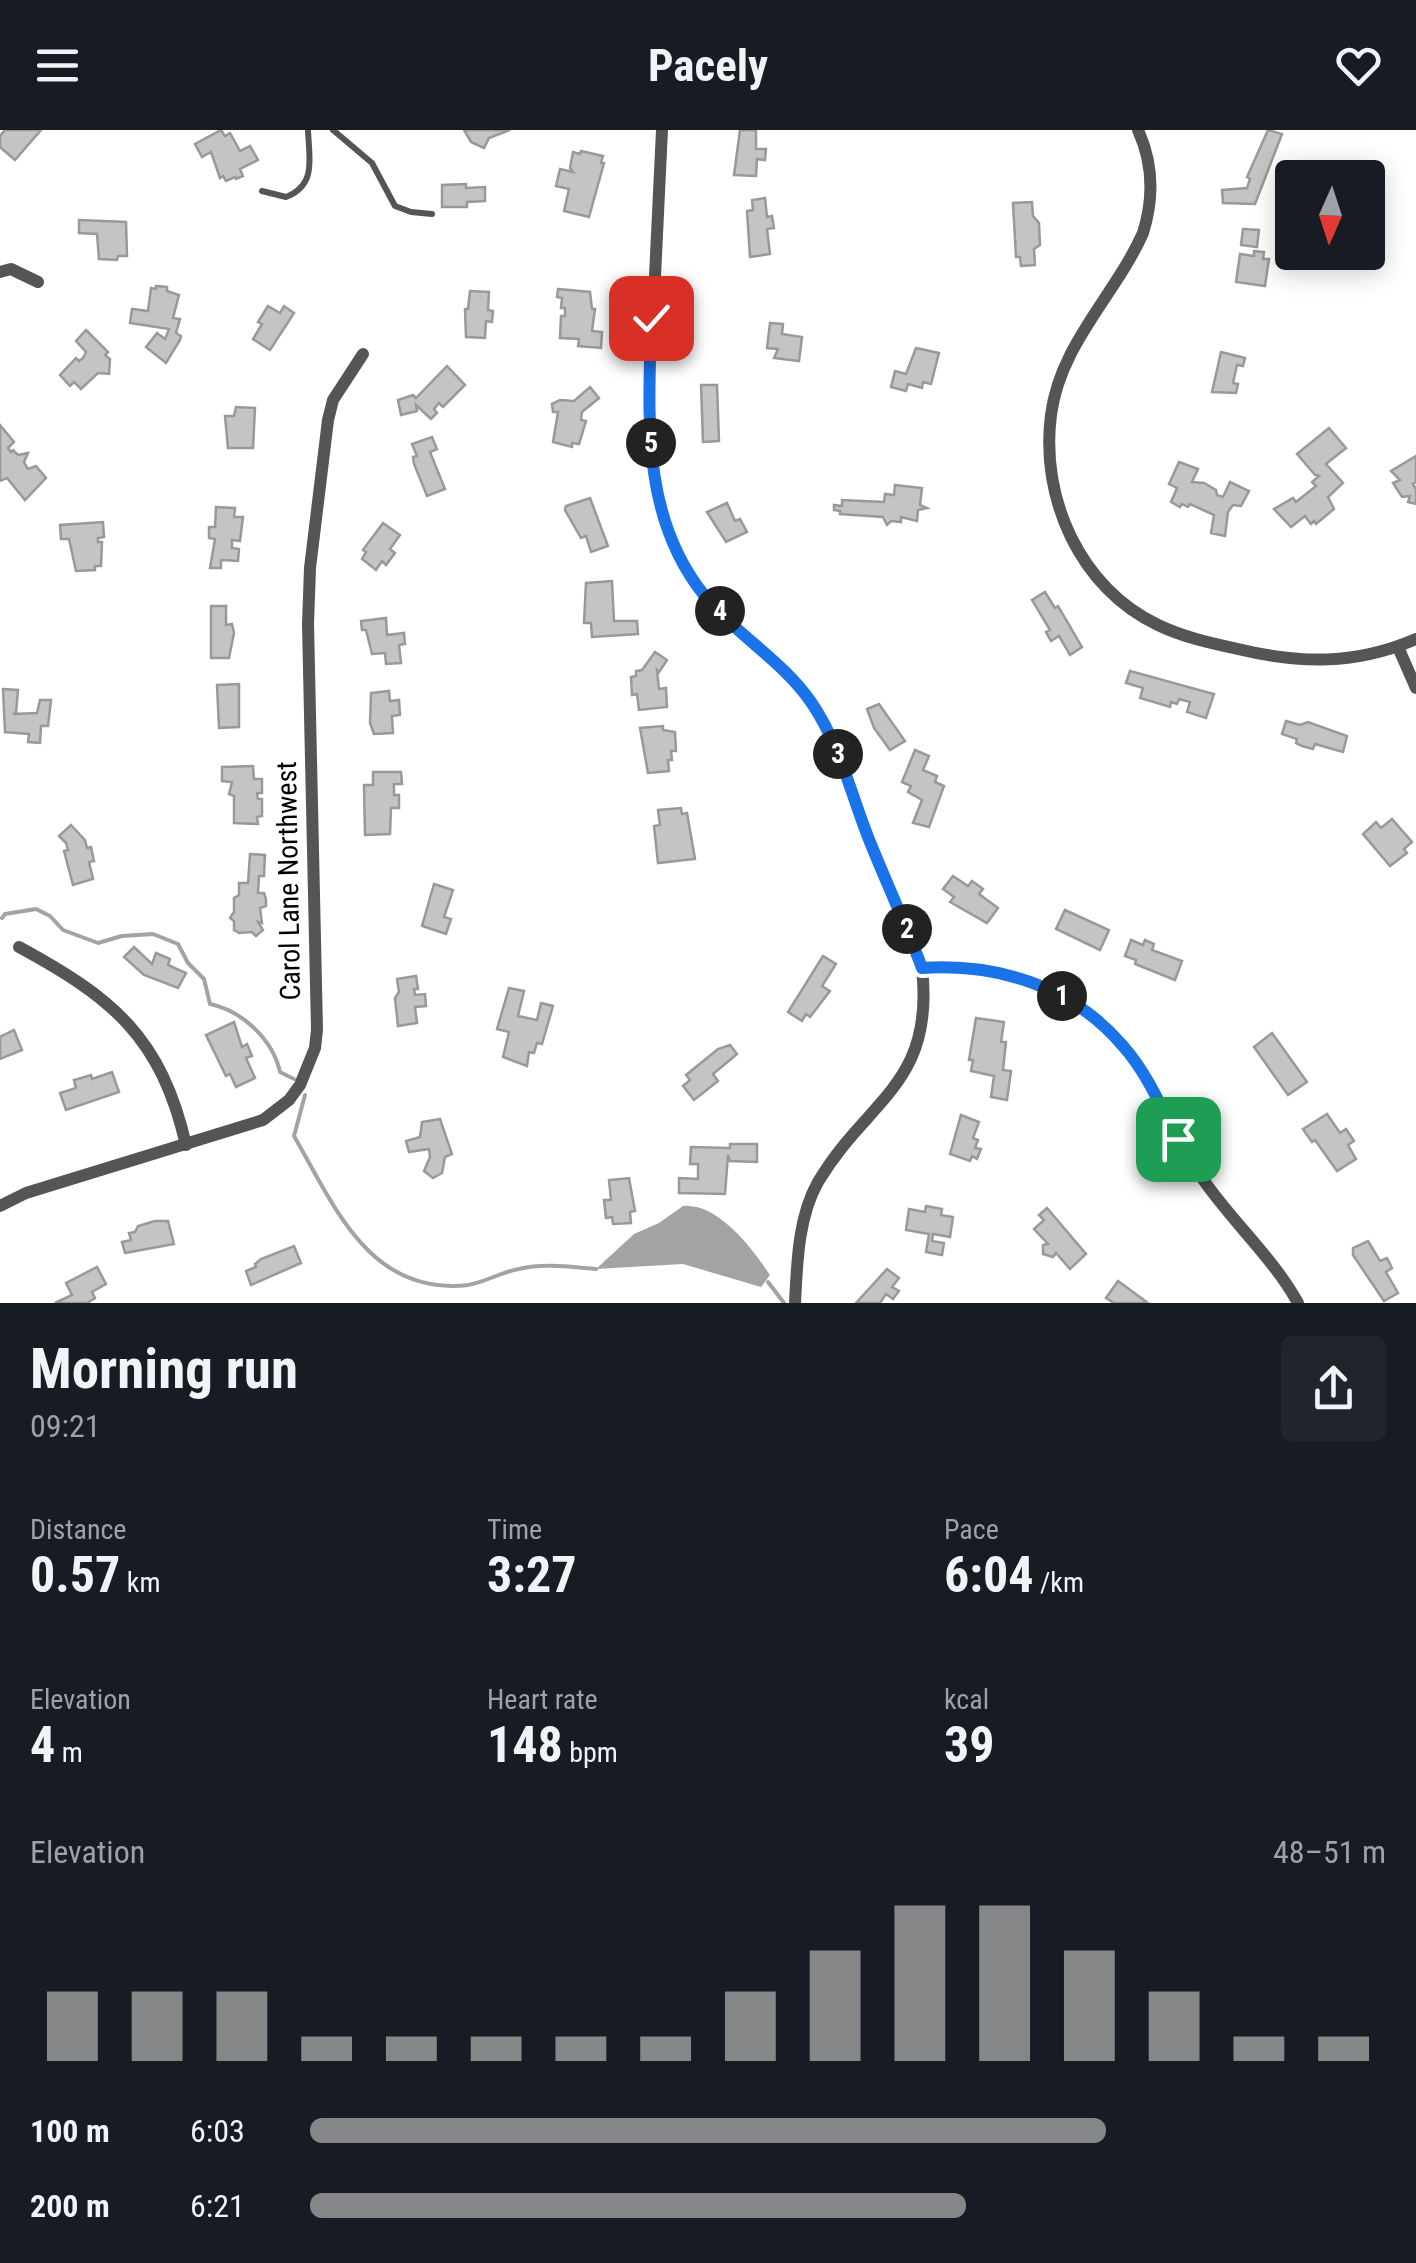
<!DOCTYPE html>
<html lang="en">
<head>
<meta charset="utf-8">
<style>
  :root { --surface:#171b24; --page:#20242c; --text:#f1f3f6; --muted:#9ea1a6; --accent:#858687 }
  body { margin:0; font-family:"Roboto Condensed",sans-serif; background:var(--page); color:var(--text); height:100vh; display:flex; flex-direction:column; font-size:38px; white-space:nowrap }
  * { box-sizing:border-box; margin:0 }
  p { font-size:32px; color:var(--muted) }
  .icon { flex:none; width:55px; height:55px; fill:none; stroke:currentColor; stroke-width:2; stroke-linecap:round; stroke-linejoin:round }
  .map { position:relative; height:1173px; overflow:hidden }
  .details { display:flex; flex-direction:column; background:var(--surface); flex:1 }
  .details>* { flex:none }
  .needle { width:65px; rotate:183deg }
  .controls { position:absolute; left:1275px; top:30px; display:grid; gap:20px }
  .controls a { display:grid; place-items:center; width:110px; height:110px; border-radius:10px; background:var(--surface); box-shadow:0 5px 25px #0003; font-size:50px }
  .pin { position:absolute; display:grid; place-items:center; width:85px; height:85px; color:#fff; margin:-42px; border-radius:20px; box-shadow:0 5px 15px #0006 }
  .km { position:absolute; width:50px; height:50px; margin:-25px; border-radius:50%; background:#222; color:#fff; font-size:28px; line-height:50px; text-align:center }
  .round { display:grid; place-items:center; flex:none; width:105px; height:105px; border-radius:10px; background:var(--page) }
  .summary { display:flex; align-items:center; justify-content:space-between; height:170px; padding:0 30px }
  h1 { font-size:55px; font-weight:700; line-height:75px }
  .stats { display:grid; grid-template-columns:repeat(3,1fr); gap:15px; height:170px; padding:10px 30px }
  .stats div { display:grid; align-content:center }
  .stats b { font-size:50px; font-weight:700 }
  .stats small { font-size:28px; font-weight:400 }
  .stats p { font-size:28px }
  .chart { height:280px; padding:20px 30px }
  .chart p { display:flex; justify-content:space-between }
  .chart svg { width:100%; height:180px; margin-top:10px; stroke:var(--accent); stroke-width:6 }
  ul { padding:0 30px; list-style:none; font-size:32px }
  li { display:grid; grid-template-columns:160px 120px 1fr; align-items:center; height:75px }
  li i { height:25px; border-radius:12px; background:var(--accent) }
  header { display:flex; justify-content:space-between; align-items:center; height:130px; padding:0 30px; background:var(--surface); font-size:45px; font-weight:700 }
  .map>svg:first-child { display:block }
  .water { fill:#a3a3a3 }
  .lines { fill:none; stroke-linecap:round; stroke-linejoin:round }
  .stream { stroke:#a3a3a3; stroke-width:4 }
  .building { fill:#c4c4c4; stroke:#999; stroke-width:2.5 }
  .service { stroke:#555; stroke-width:6 }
  .minor { stroke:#555; stroke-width:12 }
  .route-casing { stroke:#fff; stroke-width:20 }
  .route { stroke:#1a73e8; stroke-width:12 }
  .labels { text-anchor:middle; stroke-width:10; stroke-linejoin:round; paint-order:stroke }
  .street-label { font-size:28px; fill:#000; stroke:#fff }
</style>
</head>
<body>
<header><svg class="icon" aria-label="menu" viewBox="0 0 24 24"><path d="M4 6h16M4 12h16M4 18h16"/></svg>Pacely<svg class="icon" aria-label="heart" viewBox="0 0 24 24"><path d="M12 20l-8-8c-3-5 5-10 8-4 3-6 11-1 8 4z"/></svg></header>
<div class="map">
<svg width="1416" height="1173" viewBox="0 0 1416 1173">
  <rect width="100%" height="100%" fill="#fff"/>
  <!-- water -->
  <path class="water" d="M683,1076c35,-3 69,42 87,69l-9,12 -78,-23 -87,5 38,-35 25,-11z"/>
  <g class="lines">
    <!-- stream -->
    <g class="stream">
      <path d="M2,788l3,-4 31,-5 14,7 13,14 35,13 24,-7 31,-2 25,10 10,19 16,16 6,25c33,7 63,36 70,68l14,7"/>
      <path d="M305,965l-11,41c40,69 75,160 174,149 18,-3 33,-13 51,-16 25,-6 52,-2 77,0"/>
      <path d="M768,1152l16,21"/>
    </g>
  </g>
  <!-- building -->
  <g class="building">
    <path d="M5,0h36l-26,30 -15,-13v-11z"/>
    <path d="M221,0l4,6 5,-3 10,18 10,-5 8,14 -18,9 3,7 -7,3 -1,-2 -9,4 -3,-5 -3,2 -9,-26 -9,5 -7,-13z"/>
    <path d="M464,0h46l-21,8 -5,10 -13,-6z"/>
    <path d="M740,0h16v19h10l-1,11 -8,-1 -1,17 -22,-1z"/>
    <path d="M1268,0l14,4 -27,70 -32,-1 -1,-13 25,-2 3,-9 -3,-2z"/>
    <path d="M581,21l22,5 -2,7h3l-15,54 -25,-6 5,-22 -13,-3 4,-17 13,3 -3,-4 3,-16 7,2z"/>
    <path d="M466,54v4l19,-1v14l-18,1v5h-25v-22z"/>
    <path d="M765,68l2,19 5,-1 2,12 -7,1 3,25 -20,3 -3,-46 6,-1 -1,-10z"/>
    <path d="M1032,72l1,14 6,7 1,22 -6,4 1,16 -14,1 -1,-9h-4l-3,-54z"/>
    <path d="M79,90l47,2 1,34h-9l-1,4 -18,-1 -2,-25 -18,-1z"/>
    <path d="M1243,99l16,1 -2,17 -16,-2z"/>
    <path d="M1254,121l10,1 -1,7h6l-4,27 -29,-4 4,-28 14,2z"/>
    <path d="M156,156l11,1v4l12,4 -6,23 7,1 -4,14 5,3 -1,4 -14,23 -20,-16 11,-14 8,6 4,-10 -39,-6 2,-14 16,2 3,-23 5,1z"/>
    <path d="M558,159l32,3 2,17h3l-3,22 10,1 -1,16 -23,-2 1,-7 -19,-1 1,-22h4v-8h-4l1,-10 -5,-1z"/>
    <path d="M470,161l19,1 -1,18 5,1 -1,11 -6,-1 -1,17 -19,-1 -1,-28h3z"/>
    <path d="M268,176l12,7 4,-7 10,7 -24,37 -17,-11 9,-15 -4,-2z"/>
    <path d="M770,193l13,1 -1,10 20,3 -3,24 -25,-3 4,-9 -11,-1z"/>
    <path d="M86,200l22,22 -3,3 5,4 -1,15 -11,-1 -17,16 -7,-7 -4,4 -10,-11 16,-17 3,3 4,-3 3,-6 -10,-11z"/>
    <path d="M916,218l23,5 -8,31 -8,-2 -1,6 -14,-4 -2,7 -15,-4 4,-16 11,3z"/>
    <path d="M1221,222l24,6 -2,8 -6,-1 -4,18 5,1 -2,9 -24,-1z"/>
    <path d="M447,236l18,19 -22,22 -4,-4 -5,6 3,4 -6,6 -15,-14 1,6 -16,4 -3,-15 15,-5 3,3z"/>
    <path d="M701,255h16l2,56 -16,1z"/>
    <path d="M590,257l9,11 -17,14 -1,8 5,1 -7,23 -7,-1v4l-19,-5 5,-30h-5l-1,-8 8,-4 14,1z"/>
    <path d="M236,277l19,1 -2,40h-25l-3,-32h9z"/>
    <path d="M0,295l14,17 -6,6 3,4 2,-2 5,5 10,-2 -4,9 4,7 8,-3 10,12 -21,22 -18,-22 -7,3z"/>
    <path d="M1329,298l17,20 -20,16 17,19 -15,14 6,12 -18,15 -2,-3 -3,3 -6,-8 -14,11 -17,-18 19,-11 3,4 20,-16 -4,-4 7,-6 -4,-1 -18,-21z"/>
    <path d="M432,307l5,12 -7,3 15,37 -18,7 -13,-32 -1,-7 4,-1 -5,-12z"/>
    <path d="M1416,326v26l-3,2 3,5v15l-8,-2 2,-6 -8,1 -9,-14 7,-3 -9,-9z"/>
    <path d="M1179,332l19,7 -6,13 12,1 12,7 1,5 6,2 7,-15 19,9 -8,15 -8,-1 -5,7 -3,24 -14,-3 3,-18 -24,-11 -2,3 -6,-3 -2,3 -9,-5 6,-14 -8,-4z"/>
    <path d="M895,355l27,3 -2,17 7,3 -9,2 -1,11 -16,-4v5l-10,-1 -4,4 -4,-8 -43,-3v-3l-6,-1v-5l8,1v-6l42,2 1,-8 9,1z"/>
    <path d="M590,368l18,48 -17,6 -5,-16 -5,2 -16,-28 1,-4z"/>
    <path d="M727,373l8,18 5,-2 7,13 -21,10 -19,-30z"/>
    <path d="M216,377l19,1 -1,9h9l-3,24 -8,-1v8l7,1 -1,12 -17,-1v8h-11l5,-29 -6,-1v-11h6z"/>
    <path d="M103,392l1,15 -6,1v4h4l-1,24h-6v4l-19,1 -7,-32h-8l-1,-14z"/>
    <path d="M383,393l17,12 -10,14 5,4 -9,12 -4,-4 -6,9 -14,-11 4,-7 -3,-2z"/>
    <path d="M612,451l2,40h23l1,13 -46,3 -1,-14h-7l2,-40z"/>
    <path d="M1045,462l10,16 3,-2 24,41 -12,8 -11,-19 -8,5 -5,-9 4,-2 -18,-30z"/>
    <path d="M211,476h15v19l6,-1 2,9 -5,25h-18z"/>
    <path d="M386,488l1,17 17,-2 1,11 -6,1 2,18 -15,1 -1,-11 -13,1 -6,-24h-4l-1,-9z"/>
    <path d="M655,522l12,8 -8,12 -2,-2 2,19 7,-1 1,19 -28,3 -2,-16 -5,1 -1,-18 5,-1v-5l6,-1z"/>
    <path d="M1130,541l84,23 -8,24 -19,-6 3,-10 -11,-3 -2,5 -6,-2 -1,5 -30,-9 3,-10 -17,-5z"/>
    <path d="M239,554v43l-20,1 -2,-43z"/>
    <path d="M3,559l15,1 -2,23 -3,1 24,-1 3,-13h11l-3,26h-7l-1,17 -12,-1 1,-8 -24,-2z"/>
    <path d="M389,561l1,10 9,-1 1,15 -8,1 1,17 -19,1 -4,-11 1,-30z"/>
    <path d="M879,574l26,37 -15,9 -16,-22 -7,-19z"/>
    <path d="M1286,591l14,4 8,-3 39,14 -4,16 -28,-8 -2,5 -11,-3 -6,-3 1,-4 -15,-5z"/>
    <path d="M663,596v4l12,2 1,19h-5l1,9h-4l1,11 -21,2 -8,-45z"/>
    <path d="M915,620l14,6 -6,14 14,6 -2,6 9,4 -15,41 -16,-4 9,-23 -14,-8 3,-6 -9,-4z"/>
    <path d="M253,636l1,13h8v14h-5l1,6h4v17l-5,1 1,7 -24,-1v-27l-5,-2 3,-12 -10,-1v-14z"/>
    <path d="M373,642h28l1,12h-8v11h5v13h-8l-1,26 -25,1 -1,-50h9z"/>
    <path d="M681,678l1,6 5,-1 8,46 -37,4 -4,-37 6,-1 -2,-15z"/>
    <path d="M1392,689l20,23 -8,7 3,4 -17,13 -27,-32 13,-12 5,6z"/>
    <path d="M71,695l14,15 2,8 4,-1 3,14 -5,1 4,17 -20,6 -9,-34 4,-1 -2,-7 -7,-7z"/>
    <path d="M250,724l15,1 -1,21h-5l-1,17h6l2,6v7l-6,2 2,15 -4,-1 5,8 -7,6 -4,-4 -13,1 -5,-3v-9l-4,-3 4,-6v-14l5,-3v-12h9z"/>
    <path d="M953,746l15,10 4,-5 11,8 -4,5 19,14 -11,15 -37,-21 4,-5 -11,-8z"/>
    <path d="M434,754l19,6 -9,27 7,2 -5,15 -24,-8z"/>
    <path d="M1065,780l44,20 -9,20 -44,-21z"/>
    <path d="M1131,810l12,5 2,-5 9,4 -2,6 30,11 -7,19 -40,-16 1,-4 -11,-4z"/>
    <path d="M134,817l18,17 4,-11 14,6 -2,6 18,8 -8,15 -34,-13 -20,-18z"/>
    <path d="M823,826l13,8 -14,22 8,5 -20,26 -4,-3 -4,7 -14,-9z"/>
    <path d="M416,846l2,13h-4l1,6 10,-1 1,12 -11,1 2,16 -19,3 -3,-28 4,-6 -2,-13z"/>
    <path d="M509,858l15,3 -6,25 19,4 4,-17 12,3 -11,38 -5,-1 -3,10 -5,-1 -2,14 -24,-9 6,-25 -12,-3z"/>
    <path d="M976,888l28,4 -3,20h5l-3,28 8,1 -4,29 -16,-3 3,-21 -23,-5 2,-11h-4z"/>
    <path d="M234,892l8,25 5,-3 5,12 -6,2 9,20 -19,9 -6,-13 -4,2 -20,-41z"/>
    <path d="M14,900l8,20 -22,9v-22z"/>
    <path d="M1272,903l35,49 -19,13 -34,-48z"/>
    <path d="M730,915l7,9 -24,20 5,7 -24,19 -11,-14 7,-6 -4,-5 32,-26z"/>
    <path d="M112,942l7,20 -53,18 -6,-17 16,-5 -2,-8 17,-5 1,4z"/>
    <path d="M1327,984l13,19 6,-4 8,12 -6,4 8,14 -19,12 -22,-31 -3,2 -9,-13z"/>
    <path d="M961,985l18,7 -6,16 5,2 -3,8 6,1 -4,10 -5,-3 -2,5 -20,-7z"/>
    <path d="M440,989l12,35 -7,3 -3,16 -9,5 -9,-7 6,-14 -1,-8 -20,3 -3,-11 14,-4 2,-15z"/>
    <path d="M730,1014h27v18l-27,-1 -2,-6 -3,39 -46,-1v-15l19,1v-15h-8l1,-17 39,1z"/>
    <path d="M629,1048l6,33 -5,1 1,11 -18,1 -1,-7 -6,1 -2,-18h7l-2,-20z"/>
    <path d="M926,1076l16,3 -1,6 12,2 -3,20 -17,-3 -1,7 12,2 -2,12 -16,-3 3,-18 -23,-4 3,-21 16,3z"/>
    <path d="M1047,1078l39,46 -16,15 -14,-16 -3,4 -10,-3v-9l5,-1 -14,-15 10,-9 -5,-5z"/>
    <path d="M155,1091h13l6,23 -49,9 -3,-11 9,-2 -2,-7 6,-1 3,-6z"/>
    <path d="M1368,1111l12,20 7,-3 5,10 -6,4 12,21 -14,8 -31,-46v-7z"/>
    <path d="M294,1116l7,17 -50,22 -5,-14 10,-4 -1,-3 6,-5z"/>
    <path d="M97,1137l9,17 -14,8 3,6 -8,5h-32l17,-8 -6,-12z"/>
    <path d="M887,1139l12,9 -7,9 7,4 -6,8 -7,-5 -6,9h-24z"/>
    <path d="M1118,1151l30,22h-34l-8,-5z"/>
  </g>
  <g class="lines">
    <!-- service -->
    <g class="service">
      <path d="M333,0l39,33 23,43 16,6 21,2"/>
      <path d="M262,61l24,6c31,-12 23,-39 22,-67"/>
    </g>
    <!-- minor -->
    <g class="minor">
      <path d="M662,0l-12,251 3,98 11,47 40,69 77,70 30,38 19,32 92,233c13,117 -55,131 -104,214 -20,35 -21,82 -23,121"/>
      <path d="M1138,0c15,33 16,68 5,103 -28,63 -83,111 -92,182 -11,83 29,173 107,210 25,12 52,18 80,24 62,15 118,16 178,-10"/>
      <path d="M0,142l11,-3 27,13"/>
      <path d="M1398,517l18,41"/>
      <path d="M19,817c94,51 142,90 167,198"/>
      <path d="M922,838c92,-6 178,31 226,114 18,30 33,63 52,93 30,45 72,81 98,128"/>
      <path d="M0,1076l26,-13 237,-73 26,-20 11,-15 15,-37 2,-18 -9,-406 2,-56 18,-148 5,-20 30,-46"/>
    </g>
  </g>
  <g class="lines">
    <!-- route casing -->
    <g class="route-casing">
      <path id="route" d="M651,188c-2,97 -11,197 53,277 32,40 78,65 107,107 29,42 40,93 59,140 17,42 36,83 52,126 76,-5 150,18 201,78 24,27 38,61 55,93"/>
    </g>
    <!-- route -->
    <use href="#route" class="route"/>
  </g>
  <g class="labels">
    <!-- street labels -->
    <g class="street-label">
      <text transform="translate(288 751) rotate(-91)" y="10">Carol Lane Northwest</text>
    </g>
  </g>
</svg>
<div class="controls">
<a><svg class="needle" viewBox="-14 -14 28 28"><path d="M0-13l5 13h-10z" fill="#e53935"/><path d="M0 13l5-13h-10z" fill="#9ea1a6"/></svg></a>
</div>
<div class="pin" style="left:1178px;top:1009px;background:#1e9e55"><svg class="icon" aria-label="arrive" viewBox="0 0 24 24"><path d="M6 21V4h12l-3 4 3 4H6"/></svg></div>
<div class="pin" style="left:651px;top:188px;background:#d93025"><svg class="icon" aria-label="check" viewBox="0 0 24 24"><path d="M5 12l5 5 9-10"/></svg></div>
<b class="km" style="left:1062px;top:866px">1</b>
<b class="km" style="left:907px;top:799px">2</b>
<b class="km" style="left:838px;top:624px">3</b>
<b class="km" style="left:720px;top:481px">4</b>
<b class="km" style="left:651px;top:313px">5</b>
</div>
<section class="details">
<div class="summary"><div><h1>Morning run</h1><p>09:21</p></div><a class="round"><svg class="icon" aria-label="share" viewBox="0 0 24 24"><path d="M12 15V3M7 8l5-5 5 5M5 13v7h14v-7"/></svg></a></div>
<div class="stats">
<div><p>Distance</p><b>0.57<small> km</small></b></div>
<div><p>Time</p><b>3:27</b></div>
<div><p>Pace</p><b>6:04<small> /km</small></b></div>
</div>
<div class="stats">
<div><p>Elevation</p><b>4<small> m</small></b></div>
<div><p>Heart rate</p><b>148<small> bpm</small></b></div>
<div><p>kcal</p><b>39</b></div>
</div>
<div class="chart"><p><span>Elevation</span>48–51 m</p>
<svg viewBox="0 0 160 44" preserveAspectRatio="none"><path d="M5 44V27M15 44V27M25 44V27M35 44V38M45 44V38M55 44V38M65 44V38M75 44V38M85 44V27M95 44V17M105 44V6M115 44V6M125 44V17M135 44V27M145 44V38M155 44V38"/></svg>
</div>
<ul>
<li><b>100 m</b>6:03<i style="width:74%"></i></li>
<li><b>200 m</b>6:21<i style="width:61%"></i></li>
</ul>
</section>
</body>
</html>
